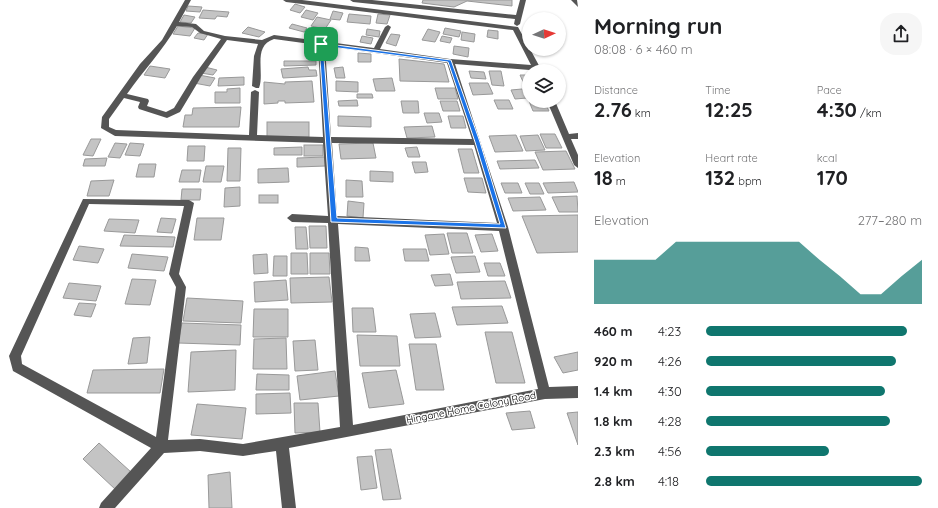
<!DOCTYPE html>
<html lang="en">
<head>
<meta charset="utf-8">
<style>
  :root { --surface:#fff; --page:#f6f6f6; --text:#202124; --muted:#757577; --accent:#0f766e }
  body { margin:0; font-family:Quicksand,sans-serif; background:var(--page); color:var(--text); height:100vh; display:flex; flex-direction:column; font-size:15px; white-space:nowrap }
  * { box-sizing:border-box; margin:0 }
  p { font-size:13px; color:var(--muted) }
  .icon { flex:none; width:22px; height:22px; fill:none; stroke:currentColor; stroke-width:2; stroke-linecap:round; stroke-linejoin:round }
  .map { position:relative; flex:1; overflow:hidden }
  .panel { display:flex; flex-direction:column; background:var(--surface); width:360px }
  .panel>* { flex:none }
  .needle { width:26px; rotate:87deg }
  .tools { position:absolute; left:522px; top:12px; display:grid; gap:8px }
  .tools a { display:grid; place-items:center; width:44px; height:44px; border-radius:50%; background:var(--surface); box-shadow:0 1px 3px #0004; font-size:20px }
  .pin { position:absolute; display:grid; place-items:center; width:34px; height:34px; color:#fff; margin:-17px; border-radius:8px; box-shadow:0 2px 6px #0006 }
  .round { display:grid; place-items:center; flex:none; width:42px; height:42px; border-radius:16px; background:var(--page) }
  .overview { display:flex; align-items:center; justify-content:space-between; height:68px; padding:0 16px }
  h1 { font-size:22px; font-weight:800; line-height:30px }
  .stats { display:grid; grid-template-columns:repeat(3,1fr); gap:6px; height:68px; padding:4px 16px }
  .stats div { display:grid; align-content:center }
  .stats b { font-size:20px; font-weight:800 }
  .stats small { font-size:11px; font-weight:400 }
  .stats p { font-size:11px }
  .chart { height:112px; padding:8px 16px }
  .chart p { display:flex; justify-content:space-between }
  .chart svg { width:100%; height:72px; margin-top:4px; fill:var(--accent); opacity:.7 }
  ul { padding:0 16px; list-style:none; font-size:13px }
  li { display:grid; grid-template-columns:64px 48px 1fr; align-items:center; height:30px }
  li i { height:10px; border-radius:5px; background:var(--accent) }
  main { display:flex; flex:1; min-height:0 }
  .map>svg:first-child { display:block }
  .building { fill:#c4c4c4; stroke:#999 }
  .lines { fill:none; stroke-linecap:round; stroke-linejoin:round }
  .minor { fill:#555; fill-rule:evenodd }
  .route { fill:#1a73e8; stroke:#fff; fill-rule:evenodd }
  .labels { text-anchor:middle; stroke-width:3; stroke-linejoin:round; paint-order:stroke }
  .street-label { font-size:10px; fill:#000; stroke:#fff }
</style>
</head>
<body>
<main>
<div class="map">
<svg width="578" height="508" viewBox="0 0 578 508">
  <rect width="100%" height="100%" fill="#fff"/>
  <!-- building -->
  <g class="building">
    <path d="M423,0h89v6l-45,-5 -13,6 -32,-4z"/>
    <path d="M295,4l10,3 -5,6 -10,-3z"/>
    <path d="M188,6l14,1 -2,5 -14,-1z"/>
    <path d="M203,10l26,2 -2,5 -10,-1 -2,3 -16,-1z"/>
    <path d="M306,10l12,3 -5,7 -12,-3z"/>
    <path d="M333,11l10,2 -3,7 -10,-1z"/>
    <path d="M349,14l22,2 -1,8 -23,-2z"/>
    <path d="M378,14l12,1 -3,9 -11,-1z"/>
    <path d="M184,15l11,2 -4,6 -11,-1z"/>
    <path d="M317,17l14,3 -6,9 -14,-3z"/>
    <path d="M292,24l15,4 -3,4 -15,-4z"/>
    <path d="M178,26l17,2 -5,8 -17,-2z"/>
    <path d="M248,27l17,5 -6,5 -17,-4z"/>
    <path d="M327,28l10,3 -8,11 -10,-3z"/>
    <path d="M445,28l16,3 -2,6 -16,-3z"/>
    <path d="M367,29l13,2 -1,6 -13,-2z"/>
    <path d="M428,29l12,3 -5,10 -13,-2z"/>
    <path d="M488,30l10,1v8l-11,-2z"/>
    <path d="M462,32l13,2 -1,8 -13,-2z"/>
    <path d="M198,33l10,1 -4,6 -10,-2z"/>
    <path d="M391,34l9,1 -4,11 -10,-3z"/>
    <path d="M362,36l11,2 -2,6 -11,-2z"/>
    <path d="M442,36l10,2 -2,5 -10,-2z"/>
    <path d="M454,46l15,2 -1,9 -15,-3z"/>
    <path d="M358,53l13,1v8h-13z"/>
    <path d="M399,59l45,5 5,18 -49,-1z"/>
    <path d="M284,61h32v4l-32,1z"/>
    <path d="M150,66l20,3 -5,9 -21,-3z"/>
    <path d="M205,67l12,3 -4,5 -12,-2z"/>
    <path d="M308,67l1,3h7l1,6 -34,2 -2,-9z"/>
    <path d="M343,67l2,11h-9l-2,-10z"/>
    <path d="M469,71l15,1 2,7 -15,-1z"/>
    <path d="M489,71h12l3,15 -12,-1z"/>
    <path d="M199,75l16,3 -5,8 -16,-3z"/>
    <path d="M520,75h9v11h-4z"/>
    <path d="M244,77v8l-26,1 1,-8z"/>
    <path d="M392,78l3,13h-19l-3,-12z"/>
    <path d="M312,81l2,21 -29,1v-2h-7v2l-14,1v-22l21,2v-2z"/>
    <path d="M336,81l22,1v10l-22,-1z"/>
    <path d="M469,83h19l5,11 -20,1z"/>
    <path d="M240,88v15h-25v-11h12v-3z"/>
    <path d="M435,88h20l3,11h-20z"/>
    <path d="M522,89l5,9 -12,1 -4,-9z"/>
    <path d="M357,94h15l1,4h-16z"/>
    <path d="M357,100l1,6h-19l-1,-5z"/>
    <path d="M494,100h15l4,9h-15z"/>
    <path d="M401,101h17l1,12h-16z"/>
    <path d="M440,101h17l3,10h-17z"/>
    <path d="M529,101h15l5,10h-16z"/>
    <path d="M241,107l-2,20h-56l2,-12h7l1,-7z"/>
    <path d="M424,113h15l3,9 -15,1z"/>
    <path d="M338,116l33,1v10l-33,-1z"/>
    <path d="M448,116h15l3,12h-15z"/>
    <rect x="267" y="122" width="42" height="15"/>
    <path d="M432,126l3,11 -28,1 -3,-11z"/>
    <path d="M540,134h15l7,14h-16z"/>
    <path d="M516,135l7,16 -28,1 -6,-16z"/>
    <path d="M538,135l7,15 -19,1 -6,-15z"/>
    <path d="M91,139h10l-8,17 -10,-1z"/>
    <path d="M115,143l12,1 -7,14 -12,-1z"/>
    <path d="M130,143l14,1 -4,12 -15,-1z"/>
    <path d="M373,143l3,15 -35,1 -2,-15z"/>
    <rect x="304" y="145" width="19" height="11"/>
    <path d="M188,146h17l-1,15h-17z"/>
    <path d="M302,147v8h-28v-7z"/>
    <path d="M417,147l3,10h-12l-3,-9z"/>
    <path d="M228,148h13l-1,33h-13z"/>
    <path d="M458,149h14l7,24h-15z"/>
    <path d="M566,151l9,18 -32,1 -8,-18z"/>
    <path d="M325,157l1,9 -29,1v-9z"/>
    <path d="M107,158l-2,8h-22l2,-7z"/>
    <path d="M535,160l4,8 -39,1 -3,-8z"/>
    <path d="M412,162h14l2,10 -13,1z"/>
    <path d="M139,164h17l-2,13h-18z"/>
    <path d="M206,166h18l-3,16h-18z"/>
    <path d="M288,168l1,14 -31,1v-14z"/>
    <path d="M182,170h19l-2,12h-20z"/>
    <path d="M370,171l23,1v10l-23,-1z"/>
    <path d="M464,178h18l4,15 -18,-1z"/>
    <path d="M114,180l-5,16h-22l4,-15z"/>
    <path d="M346,180l16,1 1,16h-17z"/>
    <path d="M574,182l4,10 -30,1 -5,-10z"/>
    <path d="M501,183h17l4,10h-17z"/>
    <path d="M525,183h14l5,11h-14z"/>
    <path d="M240,187v19l-16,1 1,-19z"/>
    <path d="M182,189h19l-1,11h-19z"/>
    <rect x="259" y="195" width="19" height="8"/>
    <path d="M577,196l1,16h-19l-7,-15z"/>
    <path d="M540,197l6,13 -33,1 -5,-13z"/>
    <path d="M348,201l16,2 -1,15 -16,-2z"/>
    <path d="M578,215v37l-41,1 -15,-37z"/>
    <path d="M161,218l15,1 -4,14 -15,-1z"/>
    <path d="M197,218h27l-3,22h-27z"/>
    <path d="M109,219l30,1 -4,13 -31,-2z"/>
    <path d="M309,226h17l1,22h-17z"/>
    <path d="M295,227h11l2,22h-12z"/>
    <path d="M447,233h20l6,20h-21z"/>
    <path d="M444,234l5,20 -19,1 -5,-20z"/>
    <path d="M492,234l6,17 -17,1 -6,-17z"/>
    <path d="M124,235l51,2 -2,10 -53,-1z"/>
    <path d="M79,246l25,3 -6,14 -25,-3z"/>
    <path d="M355,247l13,1 2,13h-15z"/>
    <path d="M403,249h23l3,12h-24z"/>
    <path d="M291,253h16l1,21h-17z"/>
    <path d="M310,253h19l1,21h-20z"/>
    <path d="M132,254l36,3 -4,14 -36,-3z"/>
    <path d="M267,254l1,19 -14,1 -1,-19z"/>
    <path d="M274,256h13v20h-14z"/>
    <path d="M475,256l5,16 -24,1 -5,-16z"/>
    <path d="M484,263h16l5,13h-17z"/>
    <path d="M450,274l3,11 -18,1 -4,-11z"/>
    <path d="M329,277l3,25 -41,1 -1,-25z"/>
    <path d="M132,279l24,1 -6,25 -25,-1z"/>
    <path d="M286,280l2,20 -33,2 -1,-20z"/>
    <path d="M505,281l6,17 -50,1 -4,-17z"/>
    <path d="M69,283l32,3 -5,15 -33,-3z"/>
    <path d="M187,298l56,3 -2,22 -58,-2z"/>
    <path d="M79,303l17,1 -5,13 -17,-2z"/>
    <path d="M502,306l6,17 -51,2 -5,-18z"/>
    <path d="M352,308h21l3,24h-23z"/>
    <path d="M254,309h34v28h-35z"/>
    <path d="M435,313l6,24 -26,1 -5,-24z"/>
    <path d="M182,323l59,2 -1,20 -62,-2z"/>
    <path d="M485,332h27l13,51h-29z"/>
    <path d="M357,335l40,1 3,30h-40z"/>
    <path d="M150,337l-3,26 -19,1 5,-26z"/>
    <path d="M286,338l1,31h-34l1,-30z"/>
    <path d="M315,340l3,30 -23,1 -2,-30z"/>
    <path d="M409,344h27l8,46h-28z"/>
    <path d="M236,350l-1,40 -47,2 3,-40z"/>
    <path d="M578,352v18l-15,3 -9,-16z"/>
    <path d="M164,369l-4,24h-73l6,-23z"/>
    <path d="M396,370l8,34 -35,4 -7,-35z"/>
    <path d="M335,371l4,25 -39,4 -3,-24z"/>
    <path d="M257,374l32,1v15h-33z"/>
    <path d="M290,393l1,20 -35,1v-20z"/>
    <path d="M294,403h24l2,29 -25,1z"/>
    <path d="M197,404l49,4 -4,31 -51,-4z"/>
    <path d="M530,411l5,17 -23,2 -6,-17z"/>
    <path d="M578,412v33l-11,-32z"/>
    <path d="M99,443l32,29 -15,18 -33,-31z"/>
    <path d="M391,449l10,50 -18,1 -8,-50z"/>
    <path d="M372,456l5,32 -16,2 -4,-33z"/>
    <path d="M230,472l2,36h-23l-1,-33z"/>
  </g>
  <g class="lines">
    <!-- minor -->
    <g class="minor">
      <path d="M185,0h6l-12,22 17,2 8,7 21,5 37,4 12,-5 100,13 11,-21 3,-2 3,2 -11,22 70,10 81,6 -18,-35 -227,-28 -3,-2h19l216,27 24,44 -87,-7 53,163 41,160 29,-1v12l-33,1 -256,49 7,60h-14l-6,-57 -33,5 -43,-5 -36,2 -49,55h-16l2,-5 50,-55 -138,-77 -4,-15 74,-157 106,1 5,3 -15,71 7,13 -18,153 32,-1 43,5 97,-17 -12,-204 -36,-1 -5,-4 5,-4 36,2 -5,-73 -208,-7 -14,-8 1,-11 38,-53 22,-24zM177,26l15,1 8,6 21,6 -28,38 -19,31 -8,4 -19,-6 2,-5 -1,-2 -21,-5c16,-23 36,-44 50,-68zM274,39l44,6 5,92 -66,-2 2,-43 -4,-2 -4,2 -2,43 -133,-5 -7,-3v-8l15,-21 16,4 -2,5 1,2 28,9 13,-6 21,-35 26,-37 31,4 -4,12 -2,30 4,2h3c6,-16 -7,-42 15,-49zM325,46l122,17 25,76 -141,-2zM332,143l142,2 23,78 -160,-7zM89,204l95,2 -15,68 7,13 -20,150 -134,-73 -1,-8zM338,224l161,7 39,158 -185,36z"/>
      <path d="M350,0h22l144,15 4,-15h6l-6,24 -3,2 -3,-2 1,-5 -162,-17z"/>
      <path d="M571,0h6l1,7z"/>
      <path d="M547,101h8l14,33 9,-1v6h-7l7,16v13l-4,-3z"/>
    </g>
  </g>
  <!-- route -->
  <path class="route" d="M321,43l130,17 29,82 26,86 -175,-6 -12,-178zM323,46l125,16 27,80 25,82 -163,-6z"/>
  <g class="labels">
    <!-- street labels -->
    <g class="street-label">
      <text transform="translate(471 407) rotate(-11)" y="4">Hingane Home Colony Road</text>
    </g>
  </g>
</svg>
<div class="tools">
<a><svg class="needle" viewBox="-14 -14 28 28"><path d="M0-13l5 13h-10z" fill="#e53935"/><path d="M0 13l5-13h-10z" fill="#757577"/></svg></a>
<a><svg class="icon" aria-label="layers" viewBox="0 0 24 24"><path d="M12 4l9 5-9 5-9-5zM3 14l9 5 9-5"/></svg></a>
</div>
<div class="pin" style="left:321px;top:44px;background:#1e9e55"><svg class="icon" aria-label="arrive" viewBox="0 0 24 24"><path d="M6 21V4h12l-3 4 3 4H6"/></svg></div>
</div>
<section class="panel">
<div class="overview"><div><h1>Morning run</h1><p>08:08 · 6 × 460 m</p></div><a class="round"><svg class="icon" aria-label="share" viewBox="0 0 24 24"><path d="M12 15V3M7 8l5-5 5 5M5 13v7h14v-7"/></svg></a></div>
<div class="stats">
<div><p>Distance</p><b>2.76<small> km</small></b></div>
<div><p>Time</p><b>12:25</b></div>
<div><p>Pace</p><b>4:30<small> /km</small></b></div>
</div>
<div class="stats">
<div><p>Elevation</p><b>18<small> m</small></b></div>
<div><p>Heart rate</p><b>132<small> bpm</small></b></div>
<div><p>kcal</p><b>170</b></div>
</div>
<div class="chart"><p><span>Elevation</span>277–280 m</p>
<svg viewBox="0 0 160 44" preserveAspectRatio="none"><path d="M0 44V17L10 17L20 17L30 17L40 6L50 6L60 6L70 6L80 6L90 6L100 6L110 17L120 27L130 38L140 38L150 27L160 17V44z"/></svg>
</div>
<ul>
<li><b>460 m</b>4:23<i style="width:93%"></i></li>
<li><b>920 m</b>4:26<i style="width:88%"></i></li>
<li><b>1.4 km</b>4:30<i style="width:83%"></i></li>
<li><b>1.8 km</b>4:28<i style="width:85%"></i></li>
<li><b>2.3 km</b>4:56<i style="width:57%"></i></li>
<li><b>2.8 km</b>4:18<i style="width:100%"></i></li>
</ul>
</section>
</main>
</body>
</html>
